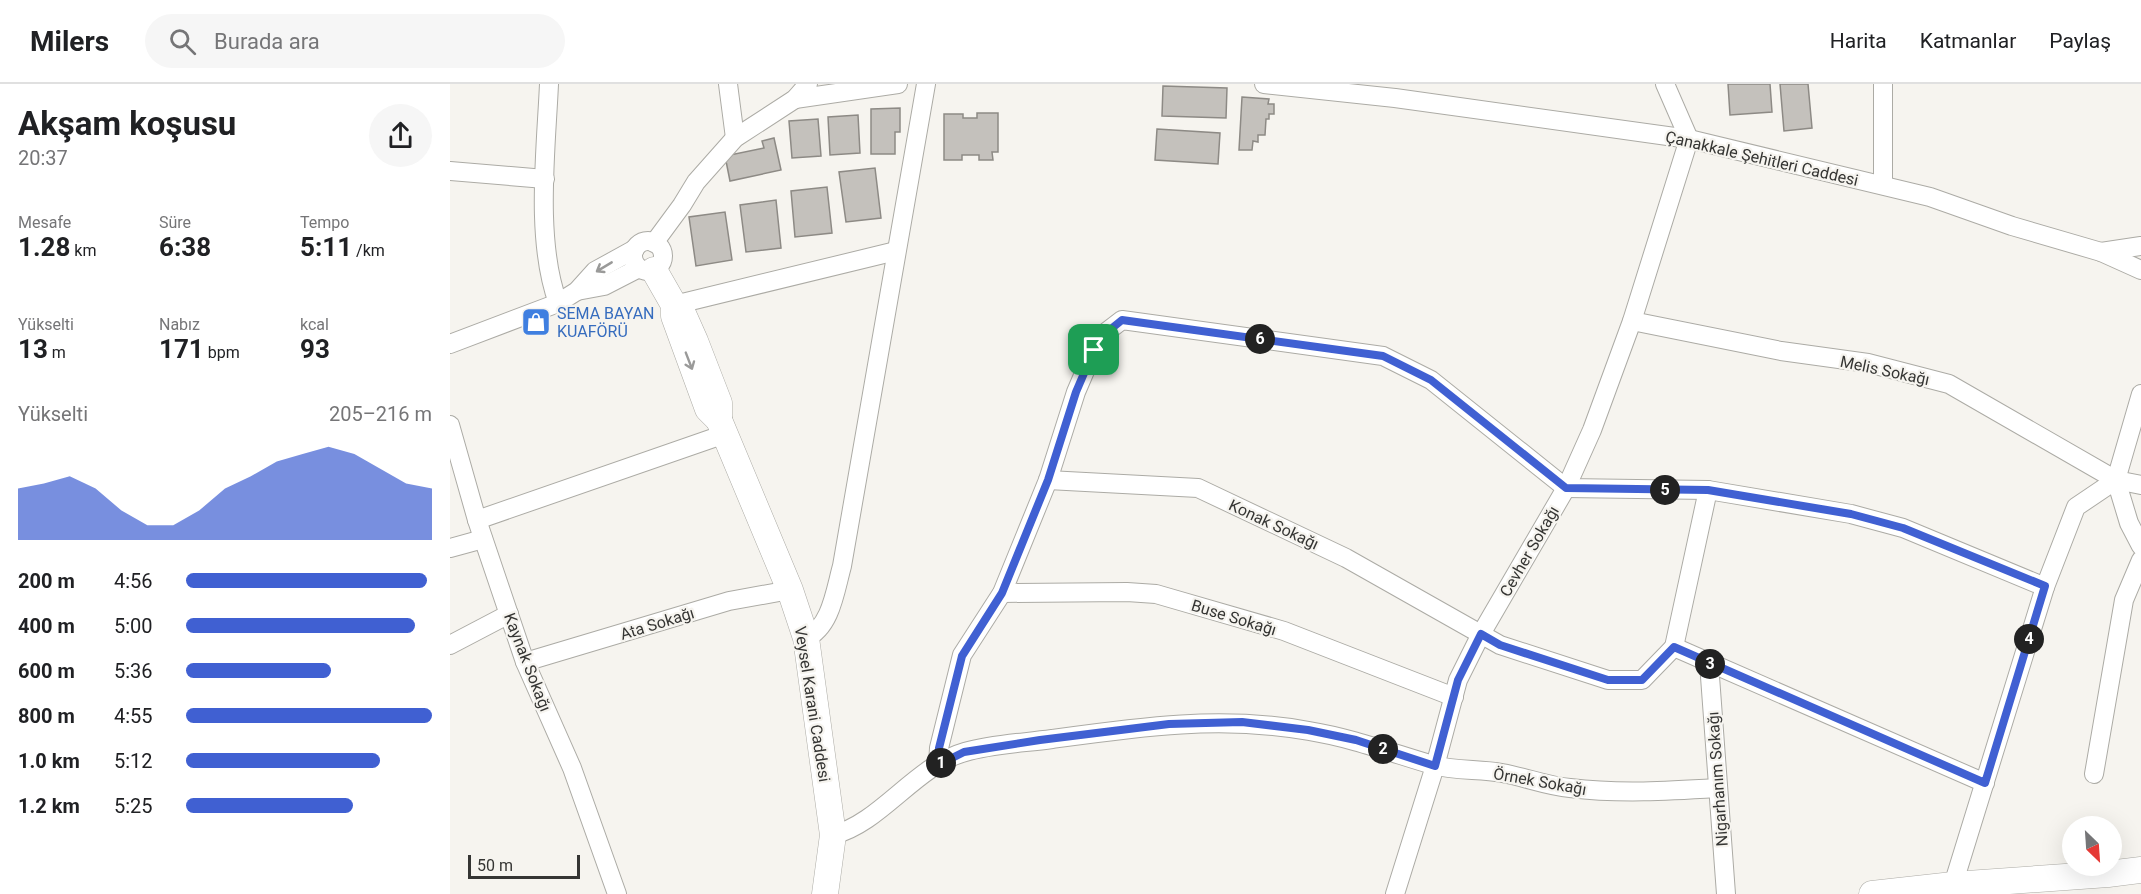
<!DOCTYPE html>
<html lang="tr">
<head>
<meta charset="utf-8">
<style>
  :root { --surface:#fff; --page:#f6f6f6; --text:#202124; --muted:#757577; --line:#e0e0e0; --accent:#4060d2 }
  body { margin:0; font-family:Roboto,sans-serif; background:var(--page); color:var(--text); height:100vh; display:flex; flex-direction:column; font-size:22px; white-space:nowrap }
  * { box-sizing:border-box; margin:0 }
  p { font-size:20px; color:var(--muted) }
  .icon { flex:none; width:33px; height:33px; fill:none; stroke:currentColor; stroke-width:2; stroke-linecap:round; stroke-linejoin:round }
  .map { position:relative; flex:1; overflow:hidden }
  .side { display:flex; flex-direction:column; background:var(--surface); width:450px }
  .side>* { flex:none }
  .needle { width:39px; rotate:155deg }
  .controls { position:absolute; left:1612px; top:732px; display:grid; gap:12px }
  .controls a { display:grid; place-items:center; width:60px; height:60px; border-radius:50%; background:var(--surface); box-shadow:0 6px 24px #0002; font-size:30px }
  .scale { position:absolute; left:18px; bottom:15px; width:112px; box-sizing:border-box; padding-left:6px; border:3px solid #353533; border-top:0; font-size:16px; line-height:21px; white-space:nowrap; color:#353533; -webkit-text-stroke:4px #f6f4ef; paint-order:stroke }
  .pin { position:absolute; display:grid; place-items:center; width:51px; height:51px; color:#fff; margin:-26px; border-radius:12px; box-shadow:0 3px 9px #0006 }
  .km { position:absolute; width:30px; height:30px; margin:-15px; border-radius:50%; background:#222; color:#fff; font-size:16px; line-height:30px; text-align:center }
  .round { display:grid; place-items:center; flex:none; width:63px; height:63px; border-radius:32px; background:var(--page) }
  .summary { display:flex; align-items:center; justify-content:space-between; height:102px; padding:0 18px }
  h1 { font-size:33px; font-weight:700; line-height:45px }
  .metrics { display:grid; grid-template-columns:repeat(3,1fr); gap:9px; height:102px; padding:6px 18px }
  .metrics div { display:grid; align-content:center }
  .metrics b { font-size:26px; font-weight:700 }
  .metrics small { font-size:16px; font-weight:400 }
  .metrics p { font-size:16px }
  .chart { height:168px; padding:12px 18px }
  .chart p { display:flex; justify-content:space-between }
  .chart svg { width:100%; height:108px; margin-top:6px; fill:var(--accent); opacity:.7 }
  ul { padding:0 18px; list-style:none; font-size:20px }
  li { display:grid; grid-template-columns:96px 72px 1fr; align-items:center; height:45px }
  li i { height:15px; border-radius:8px; background:var(--accent) }
  header { display:flex; align-items:center; gap:36px; box-sizing:border-box; height:84px; padding:0 30px; background:var(--surface); border-bottom:2px solid var(--line) }
  header strong { font-size:28px }
  nav { display:flex; gap:33px; margin-inline-start:auto; font-size:21px }
  .search { width:420px; height:54px; background:var(--page); display:flex; align-items:center; gap:15px; box-sizing:border-box; padding:0 21px; border-radius:33px; color:var(--muted); font-size:22px }
  main { display:flex; flex:1; min-height:0 }
  .map>svg:first-child { display:block }
  .building { fill:#c4c1bc; stroke:#8d8a85; stroke-width:1.5 }
  .lines { fill:none; stroke-linecap:round; stroke-linejoin:round }
  .street-casing { stroke:#acaba5; stroke-width:20 }
  .secondary-casing { stroke:#acaba5; stroke-width:27 }
  .street { stroke:#fff; stroke-width:18 }
  .secondary { stroke:#fff; stroke-width:26 }
  .oneway { stroke:#9a9a99 }
  .route-casing { stroke:#fff; stroke-width:12 }
  .route { stroke:#4060d2; stroke-width:8 }
  .labels { text-anchor:middle; stroke-width:4.5; stroke-linejoin:round; paint-order:stroke }
  .street-label { font-size:16px; fill:#353533; stroke:#f6f4ef }
  .shop-label { font-size:16px; fill:#366cbe; stroke:#f6f4ef; text-anchor:start }
</style>
</head>
<body>
<header>
<strong>Milers</strong>
<div class="search"><svg class="icon" aria-label="search" viewBox="0 0 24 24"><circle cx="10" cy="10" r="6"/><path d="M15 15l6 6"/></svg>Burada ara</div>
<nav><a>Harita</a><a>Katmanlar</a><a>Paylaş</a></nav>
</header>
<main>
<section class="side">
<div class="summary"><div><h1>Akşam koşusu</h1><p>20:37</p></div><a class="round"><svg class="icon" aria-label="share" viewBox="0 0 24 24"><path d="M12 15V3M7 8l5-5 5 5M5 13v7h14v-7"/></svg></a></div>
<div class="metrics">
<div><p>Mesafe</p><b>1.28<small> km</small></b></div>
<div><p>Süre</p><b>6:38</b></div>
<div><p>Tempo</p><b>5:11<small> /km</small></b></div>
</div>
<div class="metrics">
<div><p>Yükselti</p><b>13<small> m</small></b></div>
<div><p>Nabız</p><b>171<small> bpm</small></b></div>
<div><p>kcal</p><b>93</b></div>
</div>
<div class="chart"><p><span>Yükselti</span>205–216 m</p>
<svg viewBox="0 0 160 44" preserveAspectRatio="none"><path d="M0 44V23L10 21L20 18L30 23L40 32L50 38L60 38L70 32L80 23L90 18L100 12L110 9L120 6L130 9L140 15L150 21L160 23V44z"/></svg>
</div>
<ul>
<li><b>200 m</b>4:56<i style="width:98%"></i></li>
<li><b>400 m</b>5:00<i style="width:93%"></i></li>
<li><b>600 m</b>5:36<i style="width:59%"></i></li>
<li><b>800 m</b>4:55<i style="width:100%"></i></li>
<li><b>1.0 km</b>5:12<i style="width:79%"></i></li>
<li><b>1.2 km</b>5:25<i style="width:68%"></i></li>
</ul>
</section>
<div class="map">
<svg width="1691" height="810" viewBox="0 0 1691 810">
  <rect width="100%" height="100%" fill="#f6f4ef"/>
  <!-- building -->
  <g class="building">
    <path d="M1278,0h42l2,28 -42,3z"/>
    <path d="M1330,0h28l4,44 -28,3z"/>
    <path d="M713,2l64,2 -1,30 -64,-2z"/>
    <path d="M792,13l27,2 -1,5h6v10h-5v5h-3l-1,16h-7v7l-5,-1 -1,9h-13z"/>
    <path d="M450,24v24h-5v22h-24v-45z"/>
    <path d="M527,29h21v39h-6l1,8h-14v-5h-17v5h-18v-46h19v4h14z"/>
    <path d="M408,31l2,38 -30,2 -2,-38z"/>
    <path d="M368,35l3,37 -29,2 -3,-37z"/>
    <path d="M707,45l63,4 -2,31 -63,-4z"/>
    <path d="M324,54l7,32 -51,11 -5,-25 39,-8 -2,-7z"/>
    <path d="M425,84l6,50 -35,4 -7,-50z"/>
    <path d="M377,103l5,46 -37,4 -4,-46z"/>
    <path d="M326,116l5,48 -35,4 -6,-47z"/>
    <path d="M275,128l7,48 -36,6 -7,-49z"/>
  </g>
  <g class="lines">
    <!-- street casing -->
    <g class="street-casing">
      <g id="street">
        <path d="M99,0c-3,67 -14,156 9,219"/>
        <path d="M278,0l7,54"/>
        <path d="M814,0l131,14 294,41 241,58 82,29 89,26 40,18"/>
        <path d="M1215,0l24,55"/>
        <path d="M1433,0v101"/>
        <path d="M345,15l103,-15"/>
        <path d="M0,87l95,8"/>
        <circle cx="198" cy="172" r="15"/>
        <path d="M204,159l28,-38 14,-23 39,-44 60,-39 13,-15"/>
        <path d="M1651,168l40,-6"/>
        <path d="M127,207l27,-5 35,-18"/>
        <path d="M224,221l222,-54"/>
        <path d="M1182,237l149,30 87,12 81,21 167,96 25,5"/>
        <path d="M0,260l108,-41 19,-12 18,-20 40,-22"/>
        <path d="M0,341l27,95 48,142 47,106 45,126"/>
        <path d="M598,396l150,8 148,70 154,87 108,35h34l32,-33"/>
        <path d="M1666,396l25,-86"/>
        <path d="M1666,396l13,43 12,23"/>
        <path d="M27,436l248,-86"/>
        <path d="M0,464l33,-9"/>
        <path d="M552,509l125,-1 29,2 128,37 170,66"/>
        <path d="M356,554c25,-11 29,-47 36,-72l84,-482"/>
        <path d="M0,561l59,-31"/>
        <path d="M1224,563l311,136"/>
        <path d="M1224,563l34,-157"/>
        <path d="M75,578l204,-61 61,-11"/>
        <path d="M1259,579l17,231"/>
        <path d="M488,681l1,-17 23,-93 40,-62 46,-113 28,-88 18,-42 11,-17 17,-13 261,36 48,24 135,108 142,2 143,24 52,14 142,59"/>
        <path d="M1644,690l30,-174 17,-40"/>
        <path d="M383,751c48,-12 82,-69 132,-83 27,-8 58,-9 87,-13 86,-12 170,-24 257,-8 43,7 83,22 124,34 22,6 47,4 69,8 23,4 45,13 68,15 49,6 98,3 147,0"/>
        <path d="M1503,801l92,-298 31,-80 40,-27"/>
        <path d="M945,810l40,-128 23,-86 23,-46 85,-146 26,-58 40,-109 57,-182"/>
      </g>
    </g>
    <!-- secondary casing -->
    <g class="secondary-casing">
      <g id="secondary">
        <path d="M204,186l20,35 9,9 12,27 24,62v17l-11,-11 -34,-93v-11"/>
        <path d="M269,336l71,170 16,48 27,197 -8,59"/>
        <path d="M1422,810l81,-9 155,-11 33,-4"/>
      </g>
    </g>
    <!-- street -->
    <use href="#street" class="street"/>
    <!-- secondary -->
    <use href="#secondary" class="secondary"/>
  </g>
  <!-- one-way arrows -->
  <defs><path id="oneway-shaft" d="M-6 0H5M1.5-3L5.5 0L1.5 3" fill="none" stroke-width="1.6" stroke-linecap="round" stroke-linejoin="round" transform="scale(1.5)"/></defs>
  <g class="oneway">
    <use href="#oneway-shaft" transform="translate(154 183) rotate(149)"/>
    <use href="#oneway-shaft" transform="translate(239 277) rotate(69)"/>
  </g>
  <g class="lines">
    <!-- route casing -->
    <g class="route-casing">
      <path id="route" d="M672,236l261,36 48,24 135,108 142,2 143,24 52,14 142,58 -60,197 -311,-136 -32,33h-34l-108,-35 -19,-11 -23,46 -23,86 -79,-26 -48,-10 -66,-8 -73,2 -129,16 -76,12 -26,13 1,-17 23,-92 40,-63 46,-113 28,-88 18,-42 12,-17z"/>
    </g>
    <!-- route -->
    <use href="#route" class="route"/>
  </g>
  <!-- icons -->
  <defs>
    <g id="shop-square" transform="scale(1.5)"><rect x="-9" y="-9" width="18" height="18" rx="4" fill="#3f7fe0" stroke="#f6f4ef"/><path d="M-5-2.5h2.3a2.7 3.5 0 0 1 5.4 0H5L5.5 6h-11ZM-1.5-2.5h3a1.5 2.3 0 0 0-3 0Z" fill="#fff"/></g>
  </defs>
  <g fill-rule="evenodd">
    <use href="#shop-square" x="86" y="238"/>
  </g>
  <g class="labels">
    <!-- street labels -->
    <g class="street-label">
      <text transform="translate(1312 74) rotate(13)" y="6">Çanakkale Şehitleri Caddesi</text>
      <text transform="translate(1435 286) rotate(12)" y="6">Melis Sokağı</text>
      <text transform="translate(824 440) rotate(25)" y="6">Konak Sokağı</text>
      <text transform="translate(1079 467) rotate(-60)" y="6">Cevher Sokağı</text>
      <text transform="translate(784 533) rotate(17)" y="6">Buse Sokağı</text>
      <text transform="translate(207 539) rotate(-17)" y="6">Ata Sokağı</text>
      <text transform="translate(78 578) rotate(69)" y="6">Kaynak Sokağı</text>
      <text transform="translate(363 620) rotate(81)" y="6">Veysel Karani Caddesi</text>
      <text transform="translate(1267 695) rotate(-94)" y="6">Nigarhanım Sokağı</text>
      <text transform="translate(1090 697) rotate(10)" y="6">Örnek Sokağı</text>
    </g>
    <!-- shop labels -->
    <g class="shop-label">
      <text x="107" y="235">SEMA BAYAN<tspan x="107" dy="18">KUAFÖRÜ</tspan></text>
    </g>
  </g>
</svg>
<div class="controls">
<a><svg class="needle" viewBox="-14 -14 28 28"><path d="M0-13l5 13h-10z" fill="#e53935"/><path d="M0 13l5-13h-10z" fill="#757577"/></svg></a>
</div>
<div class="scale">50 m</div>
<div class="pin" style="left:644px;top:266px;background:#1e9e55"><svg class="icon" aria-label="arrive" viewBox="0 0 24 24"><path d="M6 21V4h12l-3 4 3 4H6"/></svg></div>
<b class="km" style="left:491px;top:679px">1</b>
<b class="km" style="left:933px;top:665px">2</b>
<b class="km" style="left:1260px;top:580px">3</b>
<b class="km" style="left:1579px;top:555px">4</b>
<b class="km" style="left:1215px;top:406px">5</b>
<b class="km" style="left:810px;top:255px">6</b>
</div>
</main>
</body>
</html>
